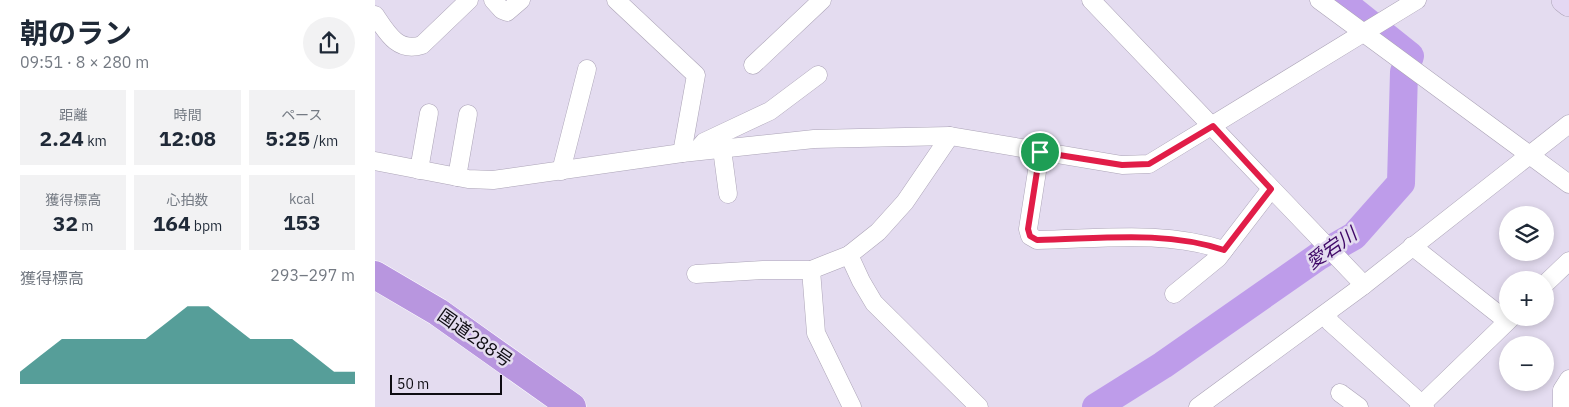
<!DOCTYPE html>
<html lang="ja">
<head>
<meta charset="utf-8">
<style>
  :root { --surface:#fff; --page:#f2f2f3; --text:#1f2937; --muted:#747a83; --accent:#0f766e }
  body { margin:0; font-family:"IBM Plex Sans","Noto Sans JP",sans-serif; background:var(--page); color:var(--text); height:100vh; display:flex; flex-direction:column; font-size:19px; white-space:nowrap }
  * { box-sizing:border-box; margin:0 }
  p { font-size:16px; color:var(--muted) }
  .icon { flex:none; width:28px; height:28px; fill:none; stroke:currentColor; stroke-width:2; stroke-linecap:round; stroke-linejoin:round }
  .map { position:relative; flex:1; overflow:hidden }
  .details { display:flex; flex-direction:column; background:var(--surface); width:375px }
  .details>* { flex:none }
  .tools { position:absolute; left:1124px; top:206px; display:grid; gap:10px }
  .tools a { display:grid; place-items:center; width:55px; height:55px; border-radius:50%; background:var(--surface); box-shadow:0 2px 8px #0003; font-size:25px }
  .scale { position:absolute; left:15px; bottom:12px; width:112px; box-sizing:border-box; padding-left:5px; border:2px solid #0e0c12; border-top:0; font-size:14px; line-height:18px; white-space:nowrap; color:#0e0c12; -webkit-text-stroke:4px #e4dcf0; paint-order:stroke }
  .pin { position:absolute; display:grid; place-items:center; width:42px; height:42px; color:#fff; margin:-21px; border:2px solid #fff; border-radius:50%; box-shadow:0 1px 5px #0007 }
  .round { display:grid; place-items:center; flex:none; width:52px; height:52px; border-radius:26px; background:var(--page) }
  .overview { display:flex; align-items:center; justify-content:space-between; height:85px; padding:0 20px }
  h1 { font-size:28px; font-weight:700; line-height:38px }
  .figures { display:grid; grid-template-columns:repeat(3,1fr); gap:8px; height:85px; padding:5px 20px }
  .figures div { display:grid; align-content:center; border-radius:0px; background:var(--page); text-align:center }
  .figures b { font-size:21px; font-weight:700 }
  .figures small { font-size:14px; font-weight:400 }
  .figures p { font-size:14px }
  .chart { height:140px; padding:10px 20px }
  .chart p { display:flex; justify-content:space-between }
  .chart svg { width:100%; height:90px; margin-top:5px; fill:var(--accent); opacity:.7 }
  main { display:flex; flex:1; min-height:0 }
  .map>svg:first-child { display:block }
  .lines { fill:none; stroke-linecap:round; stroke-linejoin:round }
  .river { stroke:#be9cea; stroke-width:28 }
  .minor-casing { stroke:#aca4b7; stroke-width:19 }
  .secondary-casing { stroke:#aca4b7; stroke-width:26 }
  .trunk-casing { stroke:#fff; stroke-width:29 }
  .minor { stroke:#fff; stroke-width:18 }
  .secondary { stroke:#e4d8f3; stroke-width:25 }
  .trunk { stroke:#b896df; stroke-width:28 }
  .route-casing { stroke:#fff; stroke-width:10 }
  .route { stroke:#e11d48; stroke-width:6 }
  .labels { text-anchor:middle; stroke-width:5; stroke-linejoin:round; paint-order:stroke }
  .street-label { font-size:18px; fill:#0e0c12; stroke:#e4dcf0 }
  .water-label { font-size:19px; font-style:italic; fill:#3e0766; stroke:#e4dcf0 }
</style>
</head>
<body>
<main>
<section class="details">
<div class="overview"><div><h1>朝のラン</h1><p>09:51 · 8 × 280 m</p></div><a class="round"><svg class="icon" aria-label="share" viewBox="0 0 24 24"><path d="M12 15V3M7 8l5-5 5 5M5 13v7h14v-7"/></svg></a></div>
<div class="figures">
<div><p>距離</p><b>2.24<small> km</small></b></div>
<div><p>時間</p><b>12:08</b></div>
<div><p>ペース</p><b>5:25<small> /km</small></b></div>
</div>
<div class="figures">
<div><p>獲得標高</p><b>32<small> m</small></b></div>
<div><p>心拍数</p><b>164<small> bpm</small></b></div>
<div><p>kcal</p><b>153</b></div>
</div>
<div class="chart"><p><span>獲得標高</span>293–297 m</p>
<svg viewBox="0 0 160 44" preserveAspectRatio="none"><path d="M0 44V38L10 30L20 22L30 22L40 22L50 22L60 22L70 14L80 6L90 6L100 14L110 22L120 22L130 22L140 30L150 38L160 38V44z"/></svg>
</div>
</section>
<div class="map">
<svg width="1194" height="407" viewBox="0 0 1194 407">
  <rect width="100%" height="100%" fill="#e4dcf0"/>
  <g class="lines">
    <!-- river -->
    <path class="river" d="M721,407l67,-42 156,-109 35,-20 47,-53 3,-111 6,-16 -70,-56"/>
    <!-- minor casing -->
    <g class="minor-casing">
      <g id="minor">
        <path d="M118,0l9,10 5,2 14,-12"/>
        <path d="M241,0l80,75 -14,78"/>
        <path d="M716,0l273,285"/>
        <path d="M944,0l250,184"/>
        <path d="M0,15c12,18 23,38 47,30l47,-45"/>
        <path d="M378,65l69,-65"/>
        <path d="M323,149l6,-7 66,-31 48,-36"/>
        <path d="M347,149l6,45"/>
        <path d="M665,152l-12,77 2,7 7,4c64,-1 126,-10 187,10"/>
        <path d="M0,161l93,18 25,1 189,-27 132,-14 136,-3 172,29 27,-1 268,-164"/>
        <path d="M44,170l10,-57"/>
        <path d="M186,171l26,-102"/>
        <path d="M82,177l11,-63"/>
        <path d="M1037,246l95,75"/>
        <path d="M474,255l12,26 13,22 105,104"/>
        <path d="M436,270l5,63 36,74"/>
        <path d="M321,274l67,-4h48l38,-15 29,-23 27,-30 45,-66"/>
        <path d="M1170,284l24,-23"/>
        <path d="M799,294l44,-36 53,-69"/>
        <path d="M952,313l3,9 95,85"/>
        <path d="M965,393l19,14"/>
        <path d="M823,407l166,-122 205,-161"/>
        <path d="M1044,407l92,-89"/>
        <path d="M1187,407v-17l7,-11"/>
      </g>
    </g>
    <!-- secondary casing -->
    <g class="secondary-casing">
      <path id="secondary" d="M1189,0l5,4"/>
    </g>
    <!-- trunk casing -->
    <g class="trunk-casing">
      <path id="trunk" d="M0,275l63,37 134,95"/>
    </g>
    <!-- minor -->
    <use href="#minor" class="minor"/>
    <!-- secondary -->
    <use href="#secondary" class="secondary"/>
    <!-- trunk -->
    <use href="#trunk" class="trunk"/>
  </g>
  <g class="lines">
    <!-- route casing -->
    <g class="route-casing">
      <path id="route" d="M838,126l58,63 -47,61c-61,-20 -124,-11 -187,-10l-7,-4 -2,-7 12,-77 82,13 27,-1z"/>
    </g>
    <!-- route -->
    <use href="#route" class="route"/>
  </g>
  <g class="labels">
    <!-- street labels -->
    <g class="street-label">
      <text transform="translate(100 338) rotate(35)" y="6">国道288号</text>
    </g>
    <!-- water labels -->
    <g class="water-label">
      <text transform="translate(956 248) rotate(-35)" y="7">愛宕川</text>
    </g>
  </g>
</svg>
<div class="tools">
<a><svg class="icon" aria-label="layers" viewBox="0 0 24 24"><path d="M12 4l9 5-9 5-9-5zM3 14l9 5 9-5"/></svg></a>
<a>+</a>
<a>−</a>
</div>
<div class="scale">50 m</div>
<div class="pin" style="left:665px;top:152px;background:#1e9e55"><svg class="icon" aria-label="arrive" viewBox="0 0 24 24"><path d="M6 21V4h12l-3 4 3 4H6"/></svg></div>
</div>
</main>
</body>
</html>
